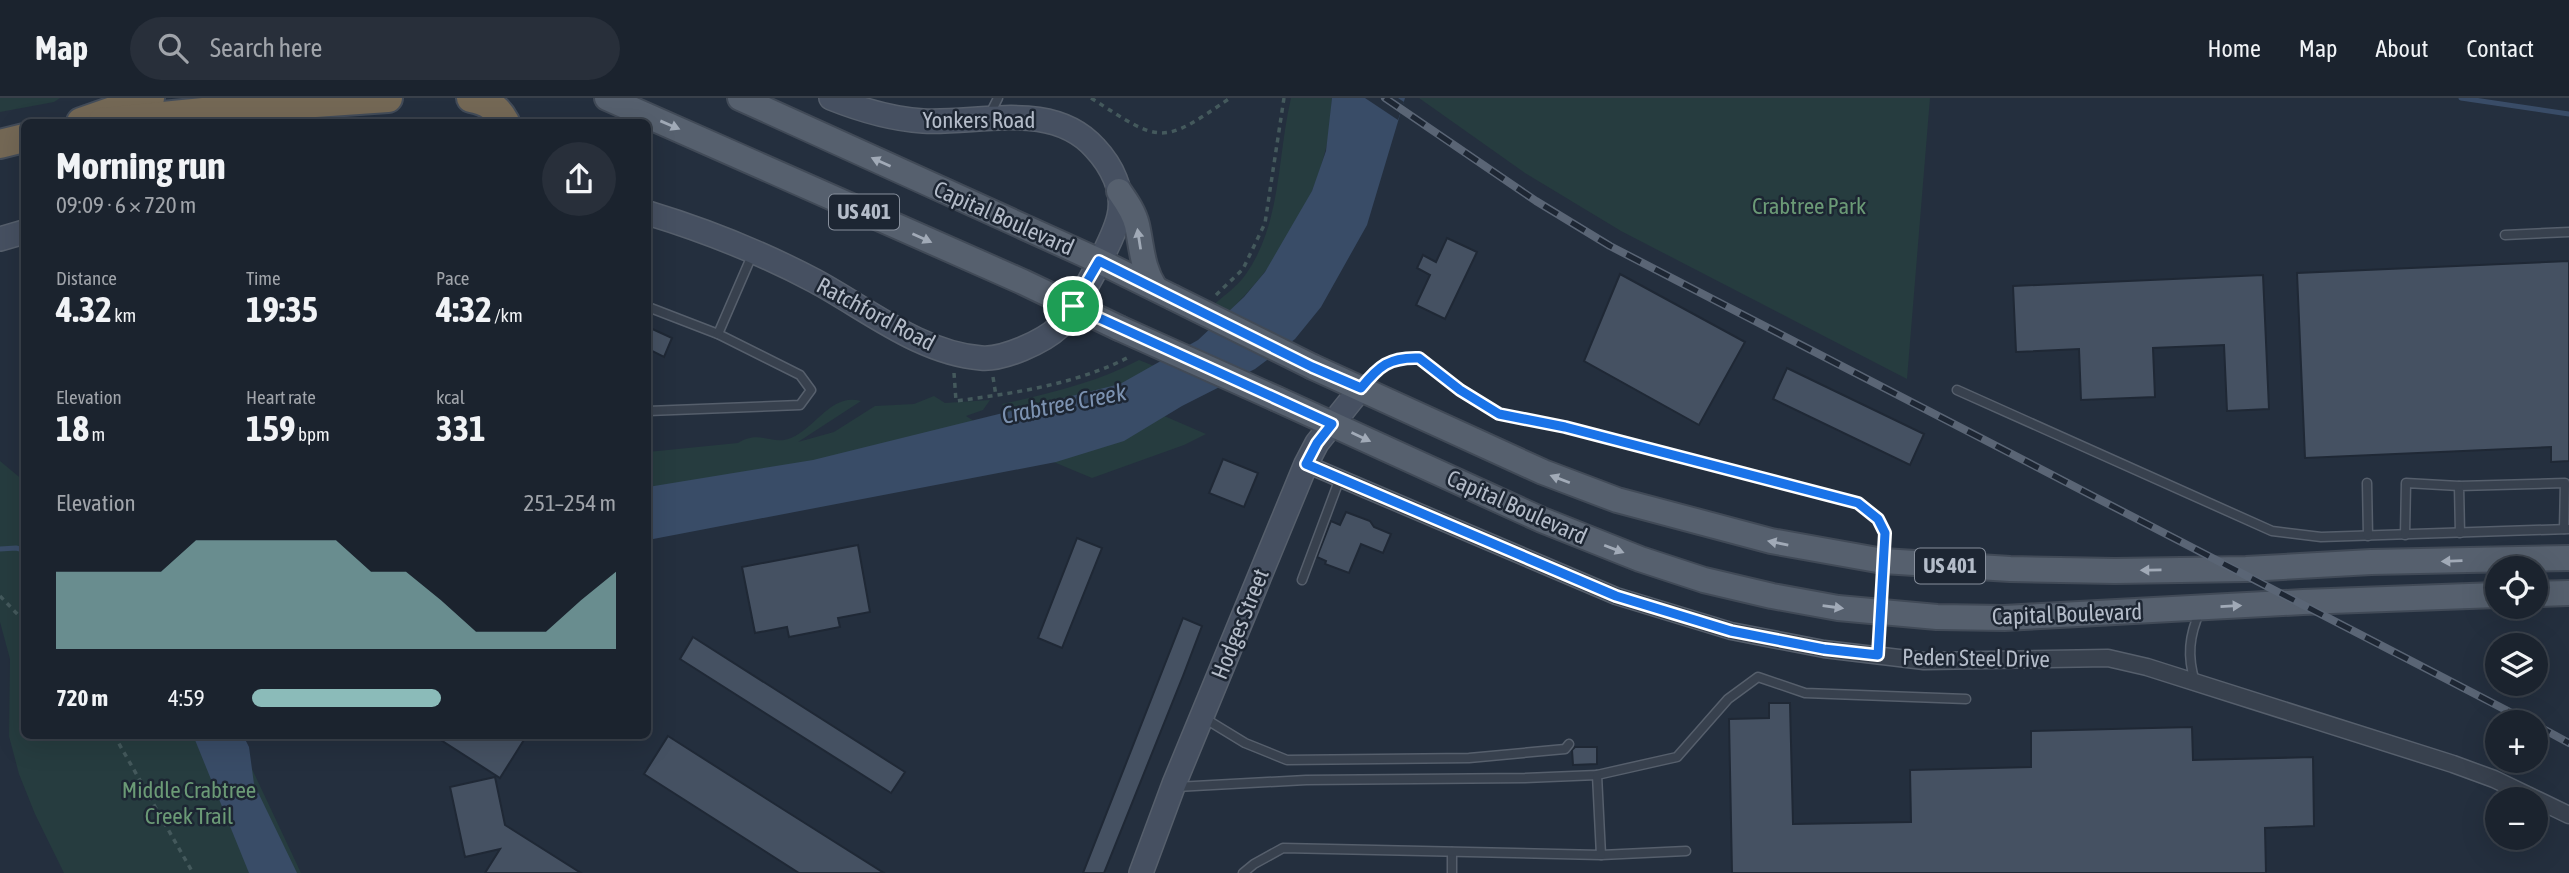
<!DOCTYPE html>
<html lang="en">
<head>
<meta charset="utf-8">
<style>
  :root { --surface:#1b232e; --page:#282f3a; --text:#f1f3f6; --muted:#a0a4aa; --line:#39404a; --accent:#8bbbb9 }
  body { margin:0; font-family:"Asap Condensed",sans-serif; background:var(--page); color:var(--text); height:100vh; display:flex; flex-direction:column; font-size:26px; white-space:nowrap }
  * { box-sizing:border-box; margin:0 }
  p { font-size:23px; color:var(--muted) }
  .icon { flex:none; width:38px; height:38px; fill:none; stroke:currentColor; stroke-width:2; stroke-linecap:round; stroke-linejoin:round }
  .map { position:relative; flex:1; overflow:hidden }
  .drawer { position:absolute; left:21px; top:21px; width:630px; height:620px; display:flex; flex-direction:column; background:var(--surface); border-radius:10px; box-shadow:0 7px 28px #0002,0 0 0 2px var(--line) }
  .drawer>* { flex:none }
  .fabs { position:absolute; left:2485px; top:458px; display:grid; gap:14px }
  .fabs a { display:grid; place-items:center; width:63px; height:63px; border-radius:50%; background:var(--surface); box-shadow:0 7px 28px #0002,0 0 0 2px var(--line); font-size:35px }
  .pin { position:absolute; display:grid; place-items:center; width:60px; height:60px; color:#fff; margin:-30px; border:4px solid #fff; border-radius:50%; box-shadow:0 2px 7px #0007 }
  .round { display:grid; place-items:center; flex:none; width:74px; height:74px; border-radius:37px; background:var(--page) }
  .head { display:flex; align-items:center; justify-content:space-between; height:119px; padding:0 35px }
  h1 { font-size:38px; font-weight:700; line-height:52px }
  .stats { display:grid; grid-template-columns:repeat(3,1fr); gap:10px; height:119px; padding:7px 35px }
  .stats div { display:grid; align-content:center }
  .stats b { font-size:35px; font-weight:700 }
  .stats small { font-size:19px; font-weight:400 }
  .stats p { font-size:19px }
  .chart { height:196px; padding:14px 35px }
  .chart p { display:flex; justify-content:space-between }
  .chart svg { width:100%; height:126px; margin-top:7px; fill:var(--accent); opacity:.7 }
  ul { padding:0 35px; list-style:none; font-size:23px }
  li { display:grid; grid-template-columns:112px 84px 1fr; align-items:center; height:52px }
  li i { height:18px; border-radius:9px; background:var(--accent) }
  header { display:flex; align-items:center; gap:42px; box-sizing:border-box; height:98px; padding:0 35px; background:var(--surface); border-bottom:2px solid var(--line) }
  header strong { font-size:33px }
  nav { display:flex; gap:38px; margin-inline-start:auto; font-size:24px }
  .search { width:490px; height:63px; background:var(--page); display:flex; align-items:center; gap:18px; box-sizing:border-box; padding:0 24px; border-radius:38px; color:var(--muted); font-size:26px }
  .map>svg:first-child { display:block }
  .green { fill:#263c3f }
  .water { fill:#394c67 }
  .pier { fill:#242f3e }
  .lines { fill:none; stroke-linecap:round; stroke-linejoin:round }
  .stream { stroke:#394c67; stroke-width:5 }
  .building { fill:#455162; stroke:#1f2835; stroke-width:2 }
  .lane-casing { stroke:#565f6c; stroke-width:11 }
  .street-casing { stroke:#565f6c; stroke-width:19 }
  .secondary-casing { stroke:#565f6c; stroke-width:26 }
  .primary-casing { stroke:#414a57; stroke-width:28 }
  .highway-casing { stroke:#434c59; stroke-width:32 }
  .path { stroke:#44595c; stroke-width:3.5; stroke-dasharray:5 5; stroke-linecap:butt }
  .lane { stroke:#38414e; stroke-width:8 }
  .street { stroke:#38414e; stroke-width:16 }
  .secondary { stroke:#465061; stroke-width:23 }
  .primary { stroke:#56606e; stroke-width:24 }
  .highway { stroke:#746855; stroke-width:28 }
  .rail-casing { stroke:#5a6575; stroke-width:8 }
  .rail { stroke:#1d2633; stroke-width:5; stroke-dasharray:16; stroke-linecap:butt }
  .primary-bridge-casing { stroke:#414a57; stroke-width:28; stroke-linecap:butt }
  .primary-bridge { stroke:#56606e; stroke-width:24 }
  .oneway { fill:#a1aab7 }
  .route-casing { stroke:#fff; stroke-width:14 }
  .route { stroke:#1a73e8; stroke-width:9 }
  .labels { text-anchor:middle; stroke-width:5; stroke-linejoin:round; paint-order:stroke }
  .shield { fill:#1d2633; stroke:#878f9c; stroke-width:2 }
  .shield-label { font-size:21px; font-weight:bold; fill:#b4bcc9 }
  .street-label { font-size:23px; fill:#b4bcc9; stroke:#1d2633 }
  .park-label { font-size:23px; fill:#6b9a76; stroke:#1d2633 }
  .water-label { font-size:24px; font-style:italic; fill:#7c92b1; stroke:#1d2633 }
</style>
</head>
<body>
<header>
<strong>Map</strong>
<div class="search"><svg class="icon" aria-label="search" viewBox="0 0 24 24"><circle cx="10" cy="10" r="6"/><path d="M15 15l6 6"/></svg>Search here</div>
<nav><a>Home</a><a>Map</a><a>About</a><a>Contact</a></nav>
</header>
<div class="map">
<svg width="2569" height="775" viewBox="0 0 2569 775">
  <rect width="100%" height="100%" fill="#242f3e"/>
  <!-- green -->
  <g class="green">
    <path d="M0,0h60l-6,4 -54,10z"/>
    <path d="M1291,0h41c-2,18 -2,37 -7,54 -15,60 -53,120 -99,162l-15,-7c11,-10 26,-20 35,-33 36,-52 31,-117 45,-176z"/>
    <path d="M1419,0h511l-23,281 -286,-148 -96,-58z"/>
    <path d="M1139,262l15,6 -20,19 -120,33 -12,-14c46,-10 96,-22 137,-44z"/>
    <path d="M934,298l11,7 45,-3 -7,10 -17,6 40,26 128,-39 72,31 -22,11 -92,33 -86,-36 -358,75v-65l90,-9c22,-14 34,3 53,-5 26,-11 40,-45 70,-37l-63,41 36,-10 41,-26 39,-2z"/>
    <path d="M0,363l24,20v254h212l65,138h-237l-29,-59 -16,-40 -10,-38 1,-77 -10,-37z"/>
  </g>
  <!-- water -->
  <g class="water">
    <path d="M1332,0h73l-38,127 -46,82 -26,32 -40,30 -73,37 -58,35 -68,21 -408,78v-53l165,-27 307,-76 78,-44 46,-43 21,-25 47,-81 14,-40z"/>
    <path d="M193,637h50l6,12 5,37 43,89h-48z"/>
  </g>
  <!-- pier -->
  <path class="pier" d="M1365,0h33l6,4 -6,18z"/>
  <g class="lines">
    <!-- stream -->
    <g class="stream">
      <path d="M2461,0l108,16"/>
      <path d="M0,451l16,-1 8,2"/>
    </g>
  </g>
  <!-- building -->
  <g class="building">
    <path d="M1447,140l30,14 -32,67 -29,-14 14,-30 -13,-7 6,-13 13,7z"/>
    <path d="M2569,163v200l-18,1v-15l-246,11 -8,-185z"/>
    <path d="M1620,176l125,68 -46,83 -115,-64z"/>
    <path d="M2263,177l6,134 -42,2 -3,-66 -71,3 2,49 -74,3 -2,-51 -63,3 -3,-66z"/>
    <path d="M648,229l24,11 -8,19 -16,-8z"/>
    <path d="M1787,270l137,66 -14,31 -137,-66z"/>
    <path d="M1223,361l35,14 -14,34 -35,-14z"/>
    <path d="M1346,414l24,9 4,6 17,7 -8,19 -22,-9 -12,29 -24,-9 1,-3 -9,-4 14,-36 9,4z"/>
    <path d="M1077,440l25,10 -40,100 -24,-10z"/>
    <path d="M858,447l12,67 -32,6 2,9 -51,10 -2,-10 -32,6 -13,-66z"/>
    <path d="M1183,520l19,8 -19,50 -79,197h-21z"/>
    <path d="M693,539l212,135 -14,21 -211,-134z"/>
    <path d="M1769,605h21l3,121 118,-2 -1,-52 121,-3v-36l161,-4 1,33 120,-3 1,69 -49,2 1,45h-534l-3,-154 40,-1z"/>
    <path d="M433,637h94l-27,43z"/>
    <path d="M668,638l113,72 103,65h-85l-155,-99z"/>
    <path d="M1575,649h22v17l-24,1 -1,-15z"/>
    <path d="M495,679l10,48 76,48h-96l15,-24 -35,8 -15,-70z"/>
  </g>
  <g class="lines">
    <!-- lane casing -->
    <g class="lane-casing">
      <g id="lane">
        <path d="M990,16l8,-16"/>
        <path d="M2505,137l64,-3"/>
        <path d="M648,209l70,27 82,41 11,15 -11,15 -152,6"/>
        <path d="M718,236l35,-81"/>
        <path d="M1362,289c18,-22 27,-30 57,-29l41,32 39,24 66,13 294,76 19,16 7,14 -7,122"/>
        <path d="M1957,292l315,141 49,6 248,-8"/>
        <path d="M2367,385l1,53"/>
        <path d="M2460,435l-1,-47 106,-3 -1,46"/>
        <path d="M2405,437l1,-52 53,3"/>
        <path d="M1302,482l38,-102"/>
        <path d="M2195,584c-8,-26 -6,-46 5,-71"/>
        <path d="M1204,620l41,25 42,17 182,-2 96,-9 4,-5"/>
        <path d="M1176,689l130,-7 219,-2 72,-3 80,-18 51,-58 30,-22 47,16 161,6"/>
        <path d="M1452,754v21"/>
        <path d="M1601,757l85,-4"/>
        <path d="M1243,775l11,-9 29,-16 318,7 -4,-80"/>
      </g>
    </g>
    <!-- street casing -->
    <g class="street-casing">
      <path id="street" d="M1306,366l310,132 115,35 93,18 100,12 184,-3 39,9 306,97 41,15 75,36"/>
    </g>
    <!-- secondary casing -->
    <g class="secondary-casing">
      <g id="secondary">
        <path d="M648,115c56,17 114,40 167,68 52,28 105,72 166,77 22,2 62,-16 78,-31 16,-16 55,-88 60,-111 6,-25 -8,-51 -24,-68 -43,-48 -115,-24 -172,-27 -32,-2 -62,-11 -92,-23"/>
        <path d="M0,141l24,-7"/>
        <path d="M1141,775l33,-89 132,-320 11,-21 44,-55"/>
      </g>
    </g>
    <!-- primary casing -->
    <g class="primary-casing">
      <g id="primary">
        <path d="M607,0l416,184 96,46"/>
        <path d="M740,0l359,163 73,36"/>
        <path d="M1119,93c7,10 15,21 18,34 5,23 5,43 18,63"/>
        <path d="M1313,269l230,105 74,28 154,41 112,20 127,8 105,2 131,-2 125,-7 198,-4"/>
        <path d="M1277,301l265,121 98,39 64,21 68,16 66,12 99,9 67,1 299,-16 194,-7"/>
        <path d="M2536,496l33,-1"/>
      </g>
    </g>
    <!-- highway casing -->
    <g class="highway-casing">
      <g id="highway">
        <path d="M471,0c16,3 27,10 34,24"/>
        <path d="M81,24l69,-24"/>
        <path d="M102,24l141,-14 145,-10"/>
        <path d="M0,46l24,-6"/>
      </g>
    </g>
    <!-- path -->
    <g class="path">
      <path d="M1091,0c70,45 70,48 139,0"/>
      <path d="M1216,197l27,-26 22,-46 19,-125"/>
      <path d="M954,275l2,28c59,-8 122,-17 175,-45"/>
      <path d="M993,279l3,19"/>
      <path d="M0,498l24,25"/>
      <path d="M114,637l79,138"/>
    </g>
    <!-- lane -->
    <use href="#lane" class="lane"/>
    <!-- street -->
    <use href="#street" class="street"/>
    <!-- secondary -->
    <use href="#secondary" class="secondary"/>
    <!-- primary -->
    <use href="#primary" class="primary"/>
    <!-- highway -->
    <use href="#highway" class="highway"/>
    <!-- rail casing -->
    <g class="rail-casing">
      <g id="rail">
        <path d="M1385,0l151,103 74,45 921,477"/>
        <path d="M2536,627l33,18"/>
      </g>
    </g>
    <!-- rail -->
    <use href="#rail" class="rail"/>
    <!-- primary-bridge casing -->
    <g class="primary-bridge-casing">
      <g id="primary-bridge">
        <path d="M1172,199l141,70"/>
        <path d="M1119,230l158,71"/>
      </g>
    </g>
    <!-- primary-bridge -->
    <use href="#primary-bridge" class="primary-bridge"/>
  </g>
  <!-- one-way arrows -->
  <defs><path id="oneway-solid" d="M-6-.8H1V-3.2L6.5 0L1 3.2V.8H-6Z" transform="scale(1.75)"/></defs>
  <g class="oneway">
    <use href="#oneway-solid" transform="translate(670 27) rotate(23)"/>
    <use href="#oneway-solid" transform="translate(881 64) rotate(-156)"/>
    <use href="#oneway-solid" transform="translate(922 140) rotate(24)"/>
    <use href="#oneway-solid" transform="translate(1139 141) rotate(-99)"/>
    <use href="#oneway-solid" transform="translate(1361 339) rotate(25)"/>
    <use href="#oneway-solid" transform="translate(1560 381) rotate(-159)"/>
    <use href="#oneway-solid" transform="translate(1778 445) rotate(-169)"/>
    <use href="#oneway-solid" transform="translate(1614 451) rotate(21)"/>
    <use href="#oneway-solid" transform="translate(2452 463) rotate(178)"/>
    <use href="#oneway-solid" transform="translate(2151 472) rotate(179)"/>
    <use href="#oneway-solid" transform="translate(2231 508) rotate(-3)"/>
    <use href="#oneway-solid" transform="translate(1833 509) rotate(8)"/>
  </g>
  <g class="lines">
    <!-- route casing -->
    <g class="route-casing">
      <path id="route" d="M1099,163l213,106 49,21c18,-22 28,-31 58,-30l41,32 39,24 66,13 293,76 20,16 7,14 -7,122 -54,-6 -93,-18 -115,-35 -310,-132 11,-21 15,-19 -259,-118z"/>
    </g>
    <!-- route -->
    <use href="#route" class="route"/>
  </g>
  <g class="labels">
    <!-- shield labels -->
    <g class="shield">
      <rect x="829" y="96.5" width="70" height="35" rx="5"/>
      <rect x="1915" y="450.5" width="70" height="35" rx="5"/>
    </g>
    <g class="shield-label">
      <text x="864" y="121">US 401</text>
      <text x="1950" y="475">US 401</text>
    </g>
    <!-- street labels -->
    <g class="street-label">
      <text x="979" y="30">Yonkers Road</text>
      <text transform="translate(1004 120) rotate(24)" y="8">Capital Boulevard</text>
      <text transform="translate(876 216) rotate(28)" y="8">Ratchford Road</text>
      <text transform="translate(1517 409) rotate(24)" y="8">Capital Boulevard</text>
      <text transform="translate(2067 516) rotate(-2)" y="8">Capital Boulevard</text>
      <text transform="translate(1240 526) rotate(-68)" y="8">Hodges Street</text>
      <text transform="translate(1976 560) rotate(1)" y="8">Peden Steel Drive</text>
    </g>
    <!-- park labels -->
    <g class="park-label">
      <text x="1809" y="116">Crabtree Park</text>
      <text x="189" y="700">Middle Crabtree<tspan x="189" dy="26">Creek Trail</tspan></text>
    </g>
    <!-- water labels -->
    <g class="water-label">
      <text transform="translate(1064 306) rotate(-11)" y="8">Crabtree Creek</text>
    </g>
  </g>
</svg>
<div class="fabs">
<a><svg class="icon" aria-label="locate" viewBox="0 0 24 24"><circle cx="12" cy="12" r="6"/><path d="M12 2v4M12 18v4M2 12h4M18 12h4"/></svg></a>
<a><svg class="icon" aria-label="layers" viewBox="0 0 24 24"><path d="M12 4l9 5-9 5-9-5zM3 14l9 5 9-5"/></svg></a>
<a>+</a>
<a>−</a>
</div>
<div class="pin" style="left:1073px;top:208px;background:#1e9e55"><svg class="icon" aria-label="arrive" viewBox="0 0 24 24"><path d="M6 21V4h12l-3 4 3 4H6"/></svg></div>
<section class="drawer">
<div class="head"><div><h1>Morning run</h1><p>09:09 · 6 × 720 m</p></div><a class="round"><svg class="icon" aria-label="share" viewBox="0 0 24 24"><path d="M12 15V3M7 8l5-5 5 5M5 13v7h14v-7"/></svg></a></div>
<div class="stats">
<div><p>Distance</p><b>4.32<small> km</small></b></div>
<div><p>Time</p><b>19:35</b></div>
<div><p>Pace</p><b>4:32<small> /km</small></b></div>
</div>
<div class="stats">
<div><p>Elevation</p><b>18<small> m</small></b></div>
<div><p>Heart rate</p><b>159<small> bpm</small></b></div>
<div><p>kcal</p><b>331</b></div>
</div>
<div class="chart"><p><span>Elevation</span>251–254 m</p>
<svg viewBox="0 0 160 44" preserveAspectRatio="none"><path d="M0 44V17L10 17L20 17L30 17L40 6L50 6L60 6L70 6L80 6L90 17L100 17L110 27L120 38L130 38L140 38L150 27L160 17V44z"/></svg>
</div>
<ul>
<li><b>720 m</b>4:59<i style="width:52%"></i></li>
</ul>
</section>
</div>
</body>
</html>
